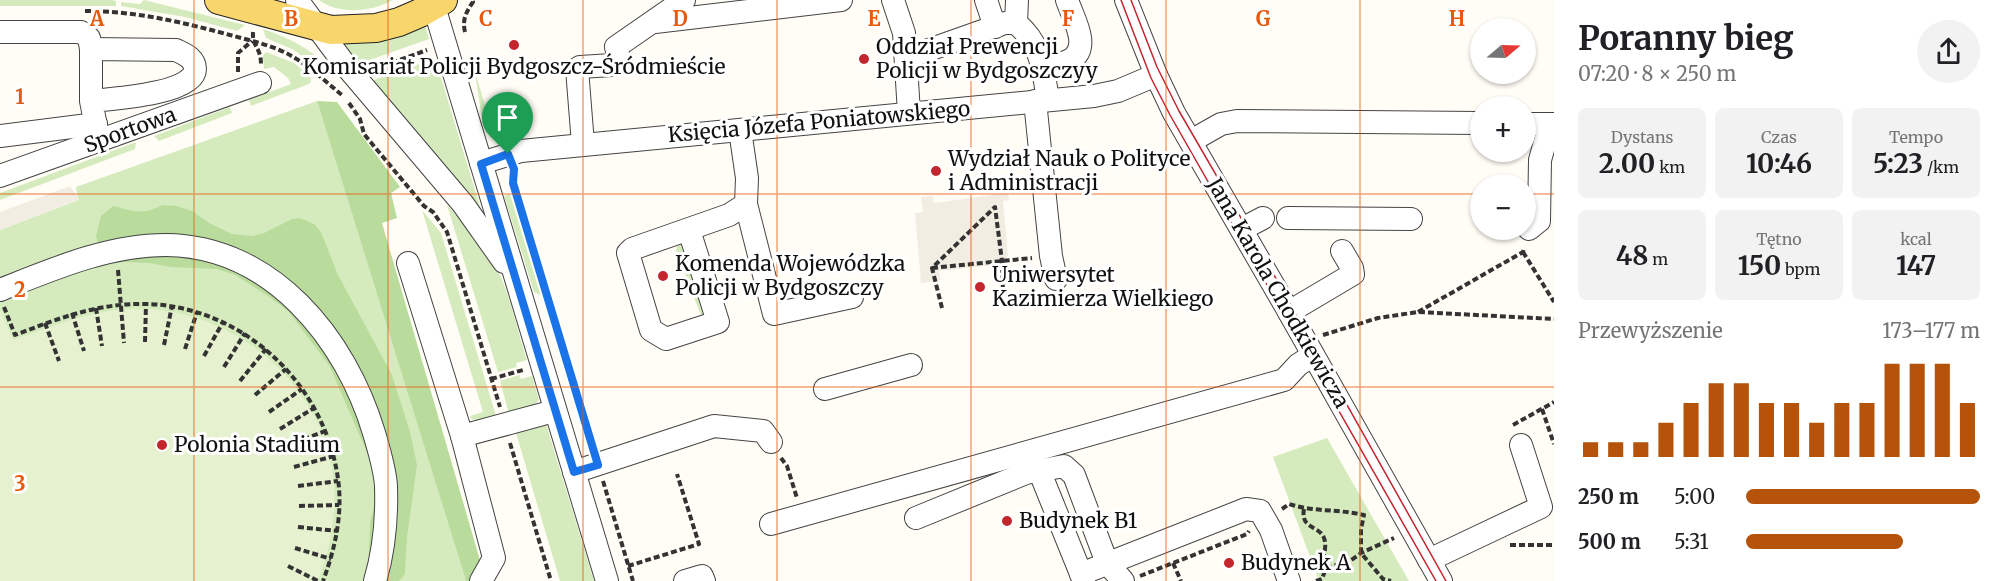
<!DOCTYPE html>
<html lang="pl">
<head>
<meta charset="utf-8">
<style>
  :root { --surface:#fff; --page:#f2f2f2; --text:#202124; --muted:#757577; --accent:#b45309 }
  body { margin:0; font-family:Merriweather,serif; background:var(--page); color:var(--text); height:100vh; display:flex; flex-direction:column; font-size:22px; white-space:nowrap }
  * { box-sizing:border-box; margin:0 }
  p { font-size:20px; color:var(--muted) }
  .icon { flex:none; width:33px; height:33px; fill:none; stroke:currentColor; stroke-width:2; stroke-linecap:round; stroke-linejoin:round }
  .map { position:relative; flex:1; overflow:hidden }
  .side { display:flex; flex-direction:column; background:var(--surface); width:450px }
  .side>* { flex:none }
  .needle { width:39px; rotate:71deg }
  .fabs { position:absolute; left:1470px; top:18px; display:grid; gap:12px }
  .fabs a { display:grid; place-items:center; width:66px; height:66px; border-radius:50%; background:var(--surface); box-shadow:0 2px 4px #0004; font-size:30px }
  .pin { position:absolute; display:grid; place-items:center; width:51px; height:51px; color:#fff; margin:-62px -26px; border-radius:50% 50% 50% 0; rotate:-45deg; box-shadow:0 0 6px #0007 }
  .pin .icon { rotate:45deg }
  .round { display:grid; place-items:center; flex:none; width:63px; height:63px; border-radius:32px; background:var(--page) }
  .summary { display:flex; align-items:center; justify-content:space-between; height:102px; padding:0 24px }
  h1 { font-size:33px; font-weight:700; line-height:45px }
  .figures { display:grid; grid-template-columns:repeat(3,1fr); gap:9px; height:102px; padding:6px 24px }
  .figures div { display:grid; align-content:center; border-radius:9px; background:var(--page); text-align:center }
  .figures b { font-size:26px; font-weight:700 }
  .figures small { font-size:16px; font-weight:400 }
  .figures p { font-size:16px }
  .chart { height:168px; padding:12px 24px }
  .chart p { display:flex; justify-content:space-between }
  .chart svg { width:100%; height:108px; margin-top:6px; stroke:var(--accent); stroke-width:6 }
  ul { padding:0 24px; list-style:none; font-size:20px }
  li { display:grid; grid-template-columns:96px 72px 1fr; align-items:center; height:45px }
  li i { height:15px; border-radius:8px; background:var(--accent) }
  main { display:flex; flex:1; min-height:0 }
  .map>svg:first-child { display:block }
  .green { fill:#d5ebbd }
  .forest { fill:#b9dc9c }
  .pitch { fill:#e6f2cf }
  .plaza { fill:#f1ede2 }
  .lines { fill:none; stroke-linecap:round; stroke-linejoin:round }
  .minor-casing { stroke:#444; stroke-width:24 }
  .major-casing { stroke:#222; stroke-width:30 }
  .path { stroke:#333; stroke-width:4; stroke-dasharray:6 3; stroke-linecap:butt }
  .minor { stroke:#fff; stroke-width:22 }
  .major { stroke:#f9d66b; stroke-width:28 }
  .tram { stroke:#c4262e; stroke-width:1.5 }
  .route-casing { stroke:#fff; stroke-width:12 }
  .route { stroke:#1a73e8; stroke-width:8 }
  .grid { fill:none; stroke:#e8590c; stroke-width:1.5; stroke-opacity:0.55 }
  .poi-dot { fill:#c4262e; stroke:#fff; stroke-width:2 }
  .labels { text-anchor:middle; stroke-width:6; stroke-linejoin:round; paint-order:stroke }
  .poi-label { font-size:21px; fill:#111; stroke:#fff; text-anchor:start }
  .street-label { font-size:21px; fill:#111; stroke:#fff }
  .grid-label { font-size:20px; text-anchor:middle; font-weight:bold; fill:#e8590c; stroke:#fff; stroke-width:6; stroke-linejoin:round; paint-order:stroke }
</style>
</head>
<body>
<main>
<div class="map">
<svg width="1554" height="581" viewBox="0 0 1554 581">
  <rect width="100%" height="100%" fill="#fffdf5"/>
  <!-- green -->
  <g class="green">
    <path d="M0,0h112l4,1v5h-116z"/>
    <path d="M144,0l101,25 -8,6 -52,-14 -64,-11v-4l19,2z"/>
    <path d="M319,0h74c-20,12 -55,15 -74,0z"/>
    <path d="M425,25l4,14 -71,25 -19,-23z"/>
    <path d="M263,29c30,10 50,22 73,44l-11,1 -31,-24 -28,-12z"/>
    <path d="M266,52l28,11 16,13 1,6 -2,2 -58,22 -2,-6 42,-16 -3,-6 -14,-11 -10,2 -1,-13z"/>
    <path d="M435,58l47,155 -111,-132z"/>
    <path d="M475,72l21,69 -13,-15z"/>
    <path d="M317,101l149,480h-466v-351l78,-30 -2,-13z"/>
    <path d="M230,107l2,6 -73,28 -5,-5z"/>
    <path d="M136,142l-1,7 -135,51v-7z"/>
    <path d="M513,193l28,94 1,9 -8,-4 -30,-96z"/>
    <path d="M447,205c17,18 35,37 47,58 15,26 23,67 33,97l-11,3 1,4 -19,5z"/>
    <path d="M422,210l19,23 55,183 -17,5 -8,-2 -1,-3 13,-4z"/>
    <path d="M682,244l27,71 -7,3 -26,-67 1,-5z"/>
    <path d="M519,375l2,4 11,-3 7,24 -6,7 -24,7 -9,-33z"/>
    <path d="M546,424l48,157h-34l-44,-148z"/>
    <path d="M1327,438l82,143h-90l-46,-124z"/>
  </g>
  <!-- forest -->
  <g class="forest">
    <path d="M317,101l20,1 63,85 -9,6 6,25 -15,5 104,358h-20z"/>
    <path d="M162,205l15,1 15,5 17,12 23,11 20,2 10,-2 30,-15 8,-1 14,6 7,8 17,43 54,100 18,57 7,33 -10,72 -2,37 -6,7h-31l2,-58 4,-15v-28l-5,-23 -40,-92 -41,-54 -20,-15 -33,-21 -18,-6 -46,-2 -22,-4 -26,-1 -22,-7 -5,-19 5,-20 12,-10c21,5 29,10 49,-1z"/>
  </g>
  <!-- pitch -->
  <path class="pitch" d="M0,309l13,31c45,-16 88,-34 137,-31 91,6 176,80 184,174 2,34 -4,66 -16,98h-318z"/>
  <!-- plaza -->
  <g class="plaza">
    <path d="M70,186l9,13 -79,31v-18z"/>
    <path d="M1008,193l1,7 -6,1 5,54 -3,6 -3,3 -63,7 2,9 -20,3 -6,-70 8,-1 -2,-15 12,-1 1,7z"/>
  </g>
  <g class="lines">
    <!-- minor casing -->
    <g class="minor-casing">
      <g id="minor">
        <path d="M297,0l49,66 117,138 41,58"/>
        <path d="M432,0l175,581"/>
        <path d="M893,0l11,33 5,80"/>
        <path d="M986,0l9,27"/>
        <path d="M1126,0l30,75 18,38 115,199 152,269"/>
        <path d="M655,22l186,-22"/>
        <path d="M1016,23l1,-23"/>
        <path d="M0,32h81l8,6 2,11"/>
        <path d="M906,58l99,-35h11c26,22 27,46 32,77"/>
        <path d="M1042,63c10,2 19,2 28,-3 22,-12 3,-42 -3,-60"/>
        <path d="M91,101c20,-2 104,-7 104,-32 0,-11 -11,-15 -19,-19l-85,-1v52l8,40"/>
        <path d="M1035,101l16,155 5,23"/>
        <path d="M1526,124h28"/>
        <path d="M0,136l96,-12"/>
        <path d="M1191,141l30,-17 16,-3 243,2"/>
        <path d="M583,144l-6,-75 3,-2 32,-2 5,-2 2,-5 -3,-11 68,-47"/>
        <path d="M481,163l40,-12 573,-55 24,-5 38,-16"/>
        <path d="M0,176l260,-93"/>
        <path d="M746,204l28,110 78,-17"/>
        <path d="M1288,218l123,1"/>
        <path d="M1242,229l21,-11"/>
        <path d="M1529,229l10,-8 1,-61 10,-36"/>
        <path d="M689,230l29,92 -52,17 -15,-9 -23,-77 4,-4 97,-34 17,-11 1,-26 -7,-48"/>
        <path d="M408,263l54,173 32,122 -13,23"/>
        <path d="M0,290c53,-21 108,-45 166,-45 106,1 180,94 208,188 5,17 11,36 12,53 1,31 -2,65 -11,95"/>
        <path d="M1289,312l64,-38 -1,-6 -10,-17"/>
        <path d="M825,389l86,-24"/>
        <path d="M462,436l92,-25"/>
        <path d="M1039,470l42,104"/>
        <path d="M574,472l140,-46 49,5 8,11"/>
        <path d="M916,518l110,-45 38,-7 10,9 33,88 16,18"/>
        <path d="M771,524l513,-144 14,-15 15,-10"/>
        <path d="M1429,560l112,-53 -20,-62"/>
        <path d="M685,581l17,-5 2,5"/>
        <path d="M1084,581l-3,-7 165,-65 14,2 11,19 18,51"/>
      </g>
    </g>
    <!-- major casing -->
    <g class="major-casing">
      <path id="major" d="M219,0l112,30 45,-2 23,-6 21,-9 23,-13"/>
    </g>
    <!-- path -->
    <g class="path">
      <path d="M85,11c50,0 97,11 145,24 22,6 46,11 65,23 17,10 32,25 47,37"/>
      <path d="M253,32c-1,15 8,15 8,32"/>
      <path d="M465,32c-3,-12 1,-20 8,-30l-1,-2"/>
      <path d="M375,69l52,-19"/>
      <path d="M238,72v-19l14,-12"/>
      <path d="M349,103l11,16 4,15 9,11 51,61 9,6 14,20 53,175"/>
      <path d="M514,174l-1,9 79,262"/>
      <path d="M1523,252l31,50"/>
      <path d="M932,268l100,-10"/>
      <path d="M118,270l6,73"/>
      <path d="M4,307l11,28c45,-17 82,-32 131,-31 97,2 179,80 192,175 5,35 -3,70 -15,102"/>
      <path d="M96,308l6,38"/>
      <path d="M942,308l-10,-40 63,-61 7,54 1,31"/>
      <path d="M1418,312l105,-60 1,-4"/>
      <path d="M72,313l12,38"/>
      <path d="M45,323l14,38"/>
      <path d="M1323,335l55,-17 40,-6 136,7"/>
      <path d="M145,342l1,-38"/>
      <path d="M164,345l8,-39"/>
      <path d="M185,349l12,-37"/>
      <path d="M204,356l19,-34"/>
      <path d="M224,367l21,-34"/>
      <path d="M491,379l32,-9"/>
      <path d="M240,381l26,-32"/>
      <path d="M255,395l31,-26"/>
      <path d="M1542,409l12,35"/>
      <path d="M269,412l33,-23"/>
      <path d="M1513,425l41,-23"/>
      <path d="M280,429l34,-21"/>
      <path d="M510,443l41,138"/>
      <path d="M287,446l38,-15"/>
      <path d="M781,458l6,8 10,32"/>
      <path d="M294,467l40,-11"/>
      <path d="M603,481l30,100"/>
      <path d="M298,486l40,-5"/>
      <path d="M299,506l40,-1"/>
      <path d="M1282,509l7,-5c24,8 50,5 75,11l-3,14v24l22,26 8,2"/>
      <path d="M1304,509c-4,20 15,16 20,29 3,8 0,16 -2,24l4,6"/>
      <path d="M298,527l40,4"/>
      <path d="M1510,545h44"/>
      <path d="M295,548l36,11"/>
      <path d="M1173,563l8,18"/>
      <path d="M288,566l30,15"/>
      <path d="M628,566l71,-22 -22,-70"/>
      <path d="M1140,576l107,-42 2,-3"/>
      <path d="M1316,581l6,-2 4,-11 24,-7 11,-8 33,-15"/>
    </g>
    <!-- minor -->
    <use href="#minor" class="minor"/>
    <!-- major -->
    <use href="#major" class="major"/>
    <!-- tram -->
    <g class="tram">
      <path d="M1121,0l30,78 19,37 266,466"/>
      <path d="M1131,0l26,67 22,44 91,157 176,313"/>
    </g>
  </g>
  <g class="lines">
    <!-- route casing -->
    <g class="route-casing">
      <path id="route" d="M508,154l6,15 -1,14 85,282 -24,7 -93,-308z"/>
    </g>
    <!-- route -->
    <use href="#route" class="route"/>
  </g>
  <!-- grid -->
  <path class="grid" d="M194,0v581M388,0v581M583,0v581M777,0v581M971,0v581M1166,0v581M1360,0v581M0,194h1480M1526,194h28M0,387h1554"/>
  <!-- markers -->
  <g class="poi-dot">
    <circle cx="514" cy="45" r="6"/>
    <circle cx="864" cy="59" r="6"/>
    <circle cx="936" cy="171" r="6"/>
    <circle cx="663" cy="276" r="6"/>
    <circle cx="980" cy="287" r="6"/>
    <circle cx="162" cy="445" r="6"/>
    <circle cx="1007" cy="521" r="6"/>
    <circle cx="1229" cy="563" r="6"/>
  </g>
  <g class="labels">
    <!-- poi labels -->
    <g class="poi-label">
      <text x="876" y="54">Oddział Prewencji<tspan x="876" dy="24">Policji w Bydgoszczyy</tspan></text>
      <text x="514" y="74" text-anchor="middle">Komisariat Policji Bydgoszcz-Śródmieście</text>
      <text x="948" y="166">Wydział Nauk o Polityce<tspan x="948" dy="24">i Administracji</tspan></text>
      <text x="675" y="271">Komenda Wojewódzka<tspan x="675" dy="24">Policji w Bydgoszczy</tspan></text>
      <text x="992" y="282">Uniwersytet<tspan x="992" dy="24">Kazimierza Wielkiego</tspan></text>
      <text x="174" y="452">Polonia Stadium</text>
      <text x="1019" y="528">Budynek B1</text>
      <text x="1241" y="570">Budynek A</text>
    </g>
    <!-- street labels -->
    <g class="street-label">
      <text transform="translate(819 122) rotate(-5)" y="7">Księcia Józefa Poniatowskiego</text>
      <text transform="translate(130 130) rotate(-20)" y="7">Sportowa</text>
      <text transform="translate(1278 293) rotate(60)" y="7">Jana Karola Chodkiewicza</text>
    </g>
  </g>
  <g class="grid-label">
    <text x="97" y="26">A</text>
    <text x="291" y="26">B</text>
    <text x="486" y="26">C</text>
    <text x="680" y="26">D</text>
    <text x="874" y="26">E</text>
    <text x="1068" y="26">F</text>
    <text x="1263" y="26">G</text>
    <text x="1457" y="26">H</text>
    <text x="20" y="104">1</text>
    <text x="20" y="297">2</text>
    <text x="20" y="491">3</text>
  </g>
</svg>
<div class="fabs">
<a><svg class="needle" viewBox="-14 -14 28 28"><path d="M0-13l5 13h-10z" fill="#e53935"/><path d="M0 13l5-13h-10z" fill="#757577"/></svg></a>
<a>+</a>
<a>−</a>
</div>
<div class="pin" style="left:508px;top:154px;background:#1e9e55"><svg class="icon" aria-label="arrive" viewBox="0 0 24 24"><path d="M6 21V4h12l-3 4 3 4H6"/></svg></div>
</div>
<section class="side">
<div class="summary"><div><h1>Poranny bieg</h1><p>07:20 · 8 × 250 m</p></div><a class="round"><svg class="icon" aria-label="share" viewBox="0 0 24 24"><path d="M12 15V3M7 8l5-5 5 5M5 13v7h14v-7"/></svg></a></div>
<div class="figures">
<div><p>Dystans</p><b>2.00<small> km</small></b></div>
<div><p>Czas</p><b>10:46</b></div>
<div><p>Tempo</p><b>5:23<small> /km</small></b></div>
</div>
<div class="figures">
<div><b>48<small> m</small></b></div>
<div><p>Tętno</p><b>150<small> bpm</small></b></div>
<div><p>kcal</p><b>147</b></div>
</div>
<div class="chart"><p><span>Przewyższenie</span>173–177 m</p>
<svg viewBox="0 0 160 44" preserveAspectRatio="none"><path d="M5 44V38M15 44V38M25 44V38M35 44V30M45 44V22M55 44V14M65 44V14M75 44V22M85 44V22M95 44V30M105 44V22M115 44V22M125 44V6M135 44V6M145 44V6M155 44V22"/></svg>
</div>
<ul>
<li><b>250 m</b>5:00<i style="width:100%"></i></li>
<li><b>500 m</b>5:31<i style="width:67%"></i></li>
</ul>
</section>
</main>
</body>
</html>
